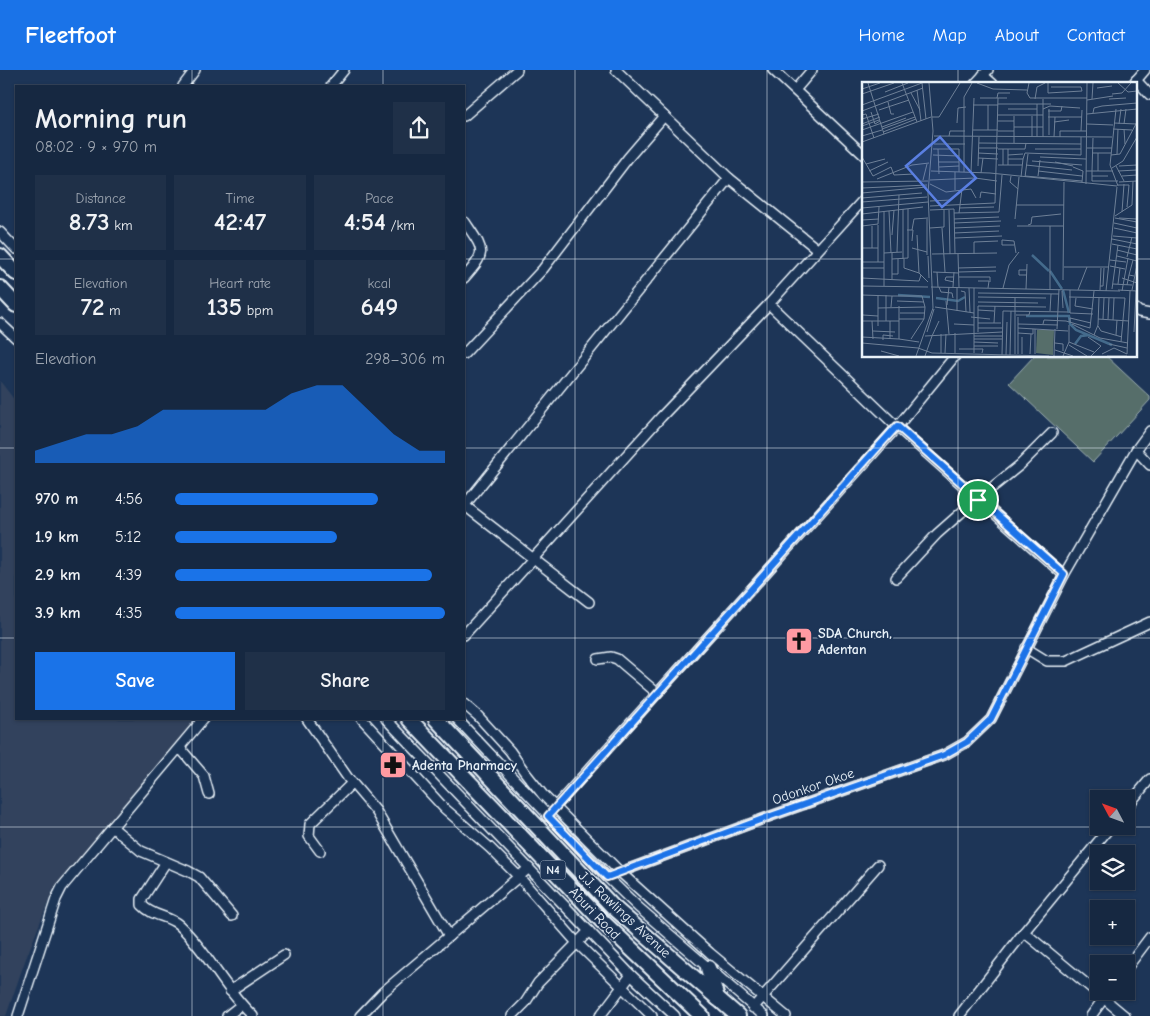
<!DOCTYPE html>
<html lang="en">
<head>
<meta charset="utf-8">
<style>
  :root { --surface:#162841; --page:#1f3048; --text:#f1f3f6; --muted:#9ea6b1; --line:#35445a; --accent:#1a73e8 }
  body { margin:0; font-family:"Comic Neue",sans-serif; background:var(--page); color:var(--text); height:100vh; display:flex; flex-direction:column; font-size:19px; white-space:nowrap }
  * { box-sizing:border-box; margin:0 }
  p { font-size:16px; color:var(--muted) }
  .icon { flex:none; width:28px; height:28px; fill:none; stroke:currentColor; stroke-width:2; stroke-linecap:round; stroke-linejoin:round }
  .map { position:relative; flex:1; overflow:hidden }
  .panel { position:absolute; left:15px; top:15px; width:450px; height:635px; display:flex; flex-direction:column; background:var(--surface); border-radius:0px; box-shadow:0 1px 4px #0004,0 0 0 1px var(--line) }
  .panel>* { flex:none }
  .needle { width:32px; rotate:311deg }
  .buttons { position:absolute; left:1090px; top:720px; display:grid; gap:10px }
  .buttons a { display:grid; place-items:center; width:45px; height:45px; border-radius:0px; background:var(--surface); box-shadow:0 1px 4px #0004,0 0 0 1px var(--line); font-size:25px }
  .pin { position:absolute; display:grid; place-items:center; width:42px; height:42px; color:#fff; margin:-21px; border:2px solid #fff; border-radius:50%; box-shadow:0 1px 5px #0007 }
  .round { display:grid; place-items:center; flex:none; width:52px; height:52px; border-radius:0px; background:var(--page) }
  .head { display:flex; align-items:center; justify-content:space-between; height:85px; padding:0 20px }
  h1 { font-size:28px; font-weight:800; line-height:38px }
  .metrics { display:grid; grid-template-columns:repeat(3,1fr); gap:8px; height:85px; padding:5px 20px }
  .metrics div { display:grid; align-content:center; border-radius:0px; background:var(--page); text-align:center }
  .metrics b { font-size:25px; font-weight:800 }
  .metrics small { font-size:14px; font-weight:400 }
  .metrics p { font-size:14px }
  .chart { height:140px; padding:10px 20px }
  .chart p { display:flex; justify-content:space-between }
  .chart svg { width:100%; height:90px; margin-top:5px; fill:var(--accent); opacity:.7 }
  .button { display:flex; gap:10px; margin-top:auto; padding:10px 20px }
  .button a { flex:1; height:58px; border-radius:0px; background:var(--accent); color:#fff; font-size:20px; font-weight:800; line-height:58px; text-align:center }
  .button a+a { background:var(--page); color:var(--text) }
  ul { padding:0 20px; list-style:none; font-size:16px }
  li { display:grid; grid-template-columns:80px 60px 1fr; align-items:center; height:38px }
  li i { height:12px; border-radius:6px; background:var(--accent) }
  header { display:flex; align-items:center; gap:30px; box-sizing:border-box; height:70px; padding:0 25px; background:var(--accent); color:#fff }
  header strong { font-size:24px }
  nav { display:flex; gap:28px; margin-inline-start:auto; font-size:18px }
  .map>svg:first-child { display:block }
  .built { fill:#31435d }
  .green { fill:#566e6a; stroke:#9fb0b1 }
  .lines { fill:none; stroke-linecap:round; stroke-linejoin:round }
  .minor-casing { stroke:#e8f1f8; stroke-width:12 }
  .trunk-casing { stroke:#e8f1f8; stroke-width:18 }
  .minor { stroke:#1d3557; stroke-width:9 }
  .trunk { stroke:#1d3557; stroke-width:14 }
  .route-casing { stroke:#fff; stroke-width:10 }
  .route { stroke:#1a73e8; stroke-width:6 }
  .grid { fill:none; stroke:#e8f1f8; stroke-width:1; stroke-opacity:0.55 }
  .labels { text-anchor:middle; stroke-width:4; stroke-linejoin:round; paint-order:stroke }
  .shield { fill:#1d3557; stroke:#abb9c8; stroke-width:1 }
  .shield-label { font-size:12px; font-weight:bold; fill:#e8f1f8 }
  .poi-label { font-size:14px; font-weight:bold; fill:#e8f1f8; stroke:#1d3557; text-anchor:start }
  .street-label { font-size:14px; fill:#e8f1f8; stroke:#1d3557 }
  .inset-river { fill:none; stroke:#446b8c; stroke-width:2.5 }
  .inset-road { fill:none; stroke:#6e8097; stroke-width:1 }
  .view { fill:#5a7fe2; fill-opacity:0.15; stroke:#5a7fe2; stroke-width:2.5 }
  .inset-edge { fill:none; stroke:#e8f1f8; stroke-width:2.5 }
</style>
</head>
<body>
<header>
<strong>Fleetfoot</strong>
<nav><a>Home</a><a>Map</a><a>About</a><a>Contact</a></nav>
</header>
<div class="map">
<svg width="1150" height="946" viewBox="0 0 1150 946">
  <rect width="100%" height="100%" fill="#1d3557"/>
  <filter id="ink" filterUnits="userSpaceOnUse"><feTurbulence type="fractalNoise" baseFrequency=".02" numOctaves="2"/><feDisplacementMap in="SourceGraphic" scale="10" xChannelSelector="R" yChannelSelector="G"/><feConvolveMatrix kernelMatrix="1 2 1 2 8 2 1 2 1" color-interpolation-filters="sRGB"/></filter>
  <g filter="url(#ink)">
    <!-- built -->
    <path class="built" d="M0,311l16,21v317h187l-150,171 -28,71 -19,55h-6z"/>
    <!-- green -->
    <path class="green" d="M1034,286h72l44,41v3l-57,62 -84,-79z"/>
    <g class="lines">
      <!-- minor casing -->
      <g class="minor-casing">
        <g id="minor">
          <path d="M616,0l113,108 88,71"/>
          <path d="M773,0l91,85"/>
          <path d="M983,5l10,9"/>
          <path d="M1136,10l14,15"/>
          <path d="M975,14l13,-14"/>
          <path d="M1133,14l12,-14"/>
          <path d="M183,16l12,-16"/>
          <path d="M331,16l13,-16"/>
          <path d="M795,20l17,-20"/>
          <path d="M464,46l53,-46"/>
          <path d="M0,162l16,17"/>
          <path d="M464,208c24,-27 20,-27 1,-56"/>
          <path d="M769,234l128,123 167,148"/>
          <path d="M1136,239l3,3 11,2"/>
          <path d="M0,253l16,15"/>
          <path d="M464,284l79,-85 85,-111 36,-42"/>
          <path d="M1136,380l14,15"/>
          <path d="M464,435l125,97"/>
          <path d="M464,436l265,-328"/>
          <path d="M896,508l41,-44 26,-23 57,-46 32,-32"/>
          <path d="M464,565l197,-218 108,-113 95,-105"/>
          <path d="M1026,578l21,13h19l84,-39"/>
          <path d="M598,589l13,-2 6,2 40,34"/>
          <path d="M464,634l14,12 32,35 14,20 19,24 77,77 90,81 76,63"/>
          <path d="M307,649l41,59 28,33 73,125"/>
          <path d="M362,649l82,89 46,40 29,29 59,67 74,72"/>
          <path d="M386,649l245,256 44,41"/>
          <path d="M457,649l150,158 31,30 126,109"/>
          <path d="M180,678l24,28 5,18"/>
          <path d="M1126,738l24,-29"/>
          <path d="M547,746l350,-389 58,-71"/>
          <path d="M112,757l29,24 47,20 11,6 33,39"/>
          <path d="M320,781l-11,-15 1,-12 42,-41"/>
          <path d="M166,792l-24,37v6c11,12 26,10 37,20 29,27 45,64 74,91"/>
          <path d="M607,807l161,-60 176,-62 23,-13 24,-23 73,-144 72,-125 14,-19"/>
          <path d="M1024,862l101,84"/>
          <path d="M1126,899l24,-32"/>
          <path d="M230,921l54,-36"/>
          <path d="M753,938l125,-143"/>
          <path d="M18,946l38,-117 6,-12 141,-168"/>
          <path d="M227,946l14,-11"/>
          <path d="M360,946l23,-24 146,-124"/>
          <path d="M512,946l13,-13 13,-20 51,-52"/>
          <path d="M600,946l31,-41"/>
          <path d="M959,946l65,-84 87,-106"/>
          <path d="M1091,946l18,-25"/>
        </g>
      </g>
      <!-- trunk casing -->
      <g class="trunk-casing">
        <g id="trunk">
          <path d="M0,186l16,17"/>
          <path d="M0,218l16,17"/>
          <path d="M409,649l193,202 100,95"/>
          <path d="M436,649l176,187 126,110"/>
          <path d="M708,898l9,30"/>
        </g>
      </g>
      <!-- minor -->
      <use href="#minor" class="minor"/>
      <!-- trunk -->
      <use href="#trunk" class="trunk"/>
    </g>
  </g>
  <g class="lines" filter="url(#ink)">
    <!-- route casing -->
    <g class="route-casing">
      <path id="route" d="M897,356l167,148 -73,145 -24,23 -23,13 -176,62 -161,60 -59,-61z"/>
    </g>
    <!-- route -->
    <use href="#route" class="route"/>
  </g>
  <!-- grid -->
  <path class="grid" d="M192,0v16M383,0v16M575,0v946M767,0v946M958,0v14M0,189h16M464,189h400M1136,189h14M958,286v660M0,378h16M464,378h686M0,568h16M464,568h686M192,649v297M383,649v297M0,757h1150"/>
  <!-- icons -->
  <defs>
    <g id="church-square" transform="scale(1.4375)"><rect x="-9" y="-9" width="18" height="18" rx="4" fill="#ff9aa2" stroke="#1d3557"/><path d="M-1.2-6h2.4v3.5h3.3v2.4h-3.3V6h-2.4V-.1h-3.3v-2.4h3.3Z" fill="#111"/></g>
    <g id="pharmacy-square" transform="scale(1.4375)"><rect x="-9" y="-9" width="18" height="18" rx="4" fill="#ff9aa2" stroke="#1d3557"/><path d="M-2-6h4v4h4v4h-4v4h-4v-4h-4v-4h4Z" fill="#111"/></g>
  </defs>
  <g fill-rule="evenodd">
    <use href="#church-square" x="799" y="571"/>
    <use href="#pharmacy-square" x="393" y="695"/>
  </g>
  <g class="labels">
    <!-- shield labels -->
    <rect class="shield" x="540.5" y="790.5" width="25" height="19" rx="4"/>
    <g class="shield-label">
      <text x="553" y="804">N4</text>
    </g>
    <!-- poi labels -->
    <g class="poi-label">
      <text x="818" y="568">SDA Church,<tspan x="818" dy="16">Adentan</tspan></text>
      <text x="412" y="700">Adenta Pharmacy</text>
    </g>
    <!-- street labels -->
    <g class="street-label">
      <text transform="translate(813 716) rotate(-19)" y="5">Odonkor Okoe</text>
      <text transform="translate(595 843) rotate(46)" y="5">Aburi Road</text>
      <text transform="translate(625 844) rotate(43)" y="5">J.J. Rawlings Avenue</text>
    </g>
  </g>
  <!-- overview -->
  <g transform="translate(862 12)">
    <rect width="275" height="275" fill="#1d3557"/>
    <path d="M175,248h17l-1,25 -17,-2z" fill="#566e6a"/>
    <path class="inset-river" d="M170,173l17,16M188,189l12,18M201,208l6,23M36,213l32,2M74,216l22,3 7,-4M164,234h43l1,8 6,6 36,15M213,262l6,-8 9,-1"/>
    <path class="inset-road" d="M6,1l16,51M40,1l15,39M60,1l4,36M115,1l16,6 34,1M167,1l-2,10 3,5h57M186,1v10l34,-2 -1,-4h-30M256,1l10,9 9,-1M235,6l15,-2M0,7l18,-6M55,8l4,31M23,10l23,-9M49,11l9,17M0,12l32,-11M250,12l10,-1 9,-10M118,16h27M135,16l1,-5h12M173,17l2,-12 8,-4M230,17l1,-16M247,17l17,-1M225,18l26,-4M26,20l3,12h3M136,22h53M0,23l60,-22M111,23h25M146,27h29M181,27l7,-3 30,2M187,27v26M254,27l-6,56 8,21M17,28l30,-10M0,29l61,-23M186,29h13l1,-5M9,30l4,12 5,-3M231,31l1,-5 8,-2 35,-3M225,32l50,-5M0,33l4,-1 8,24M136,33h45M170,34v21M70,35h7l21,-34M186,35h34M0,37l17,-5M136,39h16M192,40l15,-2M95,41l1,-15 8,-1M252,41l22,1M0,42l18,-7M225,42l26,1M257,42l2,-15M262,42l2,-15M0,44l17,-6M20,45l24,-9M152,45h29M20,47l33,-12M251,47l19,1M262,47l1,15M0,48l51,-18M111,48h25M126,48v-25M136,49h16M219,49l1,-21M21,50l33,-13M0,54l20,-6M72,54l178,1M87,54l1,-5h15M175,55v-33M181,55v-38M192,55l1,-20M198,55v-6h27M0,60l69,-25M117,61l102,1M152,61v-27M72,62h31M117,66h19M225,66h25M71,67h26v23M76,67l1,25M136,67h27l1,-6M141,67v16M146,67v16M173,67h46M116,71l20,1M230,71h19M236,71v18M255,72l1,-25M71,73l26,1M146,73l15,-1M219,73v-18M249,73l9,-1 17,-32M0,75l11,19 18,-9 3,8 20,-1M178,75l46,2M116,76l20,1M146,77h15l2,-6 56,2M170,79l50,4M76,80h21M193,80l18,4M4,82l19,-5M136,83h24M164,83l46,5M116,84l1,-29M254,84l8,15M257,84l18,-1M77,85l20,-1M211,85l10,4 -1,11M250,86l11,-7 14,-24M7,89l19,-9M69,89l59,2 127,13M176,89l44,5M224,89h27M230,89v10h26M230,89l1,-33M256,89l19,-1M102,90v-75l8,-14M109,90l3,-74M119,91l2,-15M149,94l-1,6 8,7M163,94l57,5M176,94l2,-16M230,94h16M260,94l15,-1M159,95l2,-18M163,95l3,-23M15,97l35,-14 17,-2M61,98l4,-16M68,98l45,-2 22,3M0,100l66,-1M257,100l18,-1M68,102l16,8 25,-3 5,9M224,102l1,-101M256,103h11l-2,22M0,106l65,-3M93,108v-18M0,111l65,-6M60,111l-60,5v4l65,-5M118,116l1,-6 15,2M68,119l21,-1M154,123h48M68,124l65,-3 3,-105M0,126l66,-6M97,126l35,-1M41,127v50M68,128l24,-1 1,45M87,128l1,44M27,129l2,42M260,130l2,-28M92,131l45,-1 3,-37M97,131l3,-24M0,132l61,-7M253,134l17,-11 1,-24M253,136l22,4M257,136l18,1M65,137v36M92,137l45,-2M153,137l4,-42M0,138l17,-1M92,141l47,-2M252,141l23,5M16,143v37M166,143l3,-1 1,-7 29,-3M0,144l16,-2 1,-17M155,144h46M68,146l14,-1v-17M80,146l3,44M92,146l46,-2M252,146l23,5M45,148h6l-1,11M50,148l2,-11 14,-1M92,151l45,-2M30,153l2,-25M55,153l2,38 9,9M251,154l24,2M93,156l47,-2M250,157l25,5M250,162l25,5M152,163h-12v-5l12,1 2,12M0,166h16M10,166v-22M50,166l15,4M255,168l20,5M35,170l2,-57M22,171l18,-1M30,171v26M70,172l65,-1M96,172l1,33M112,172v-12l24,-1M66,174l1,22M255,174l20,5M265,175l5,-20M30,177l16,-1v-49M42,177v9l15,5M248,178l16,2M0,180h22M248,184l15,3M202,185h45M0,186h22M96,186l38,-1M71,190l26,1M75,190l1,15M97,190l37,-1M30,192h6v-15M165,193h-8v-5h8M267,193l4,-15M97,195h31v5M0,196l57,3 2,-6M260,196l15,5M201,198l1,-98M116,199h11l-1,7M92,200l-9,-2 1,-3h8M251,202l19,1M256,202l2,-16M265,203l2,-10 5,1M0,204l66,1M22,204v-74M238,204h3l1,-18M69,205l189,4M77,205l2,5 11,1 1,5M91,205l1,-15M107,206l1,24M141,206l6,-23 10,-13M164,207l1,-25M188,207v-63M250,207l6,-44M208,208v23l23,1M216,208l9,-23M238,208l1,-22M256,208l19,1M270,208l5,-25M99,209l4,1 1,20M200,209l1,17M244,209l11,-104M260,209l6,-33M116,211l81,1M0,213l30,1 -1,11M16,213v31M30,214h30l3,11M116,215l68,1M207,215l56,1 -4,44M214,216l-1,8 18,3M35,219l27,1M84,219l3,33M116,220l60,1M85,223l2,-18M37,224v33l20,3M116,224l68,1M73,225l39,6M16,226l47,-1 -1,12h-25M116,228l16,1M95,229v-24M188,229l1,-17M38,231h25M1,233l15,1M154,233h13l1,-4M109,235l19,2M236,237l31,2M241,237l1,-21M246,237l1,-21M251,238l1,-22M0,239h37M10,239l1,18M24,239v-26M208,240v-4l21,5M116,241h23M132,241l1,-17M92,242l20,1M156,242l40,1M181,242l1,-4 22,1 24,7M210,242l28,14 28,5M236,244l3,5 21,6M116,246h24M156,246l50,3M228,246l4,-37M195,247l2,-40M11,249l22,1M65,250l7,-23M116,250v-26M272,250l2,-41M156,251l15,1v-5M232,253l4,-10 1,-27M254,253l1,-15M63,254l77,-4M70,254l7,-15M112,254h28M0,255l37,2M226,255l13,9 -10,10M28,257v-18M49,257l13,-20M112,257h28M21,258v-5l10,1M112,260l24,1M207,260l25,10M0,261l56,5M193,261l8,1v7M247,262l18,4M207,263l18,11M112,264h24M56,266l14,5 117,3M97,267h24l-1,4M193,268l18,6M19,269l18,5M79,271v-19M83,271l1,-19M93,271v-20M112,271v-65M153,272v-56M156,272v-37M160,272v-17M168,272l1,-20M173,272v-25M240,272l12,-6 13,6 3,-63M140,273l1,-44 65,1M144,273l1,-33M148,273l1,-44M54,274l17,-48 -5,-115 5,-62 -4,-48M63,274l7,-20M192,274l1,-27M201,274l6,-14v-17M245,274h20"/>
    <path class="view" d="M78,55l36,41 -34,29 -36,-41z"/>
    <rect width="275" height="275" class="inset-edge"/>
  </g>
</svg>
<div class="buttons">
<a><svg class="needle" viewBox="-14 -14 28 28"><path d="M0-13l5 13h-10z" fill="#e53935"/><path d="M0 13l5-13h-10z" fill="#9ea6b1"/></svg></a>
<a><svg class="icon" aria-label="layers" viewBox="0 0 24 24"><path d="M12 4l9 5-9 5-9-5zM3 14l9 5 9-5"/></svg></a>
<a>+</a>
<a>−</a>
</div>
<div class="pin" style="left:978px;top:430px;background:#1e9e55"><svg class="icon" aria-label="arrive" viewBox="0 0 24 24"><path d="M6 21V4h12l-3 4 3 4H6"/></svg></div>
<section class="panel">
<div class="head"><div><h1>Morning run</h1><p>08:02 · 9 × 970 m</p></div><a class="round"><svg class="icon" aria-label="share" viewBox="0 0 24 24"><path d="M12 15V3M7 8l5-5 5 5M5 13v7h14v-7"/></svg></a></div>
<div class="metrics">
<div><p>Distance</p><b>8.73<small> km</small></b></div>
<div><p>Time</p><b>42:47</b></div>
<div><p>Pace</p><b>4:54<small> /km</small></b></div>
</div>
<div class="metrics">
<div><p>Elevation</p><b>72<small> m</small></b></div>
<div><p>Heart rate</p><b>135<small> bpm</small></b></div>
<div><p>kcal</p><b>649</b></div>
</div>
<div class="chart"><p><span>Elevation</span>298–306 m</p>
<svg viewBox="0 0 160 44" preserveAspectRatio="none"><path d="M0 44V38L10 34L20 30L30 30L40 26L50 18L60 18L70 18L80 18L90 18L100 10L110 6L120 6L130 18L140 30L150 38L160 38V44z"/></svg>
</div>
<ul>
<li><b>970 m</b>4:56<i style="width:75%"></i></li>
<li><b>1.9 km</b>5:12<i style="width:60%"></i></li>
<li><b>2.9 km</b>4:39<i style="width:95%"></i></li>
<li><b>3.9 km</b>4:35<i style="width:100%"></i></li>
</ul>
<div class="button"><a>Save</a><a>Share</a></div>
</section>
</div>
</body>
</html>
